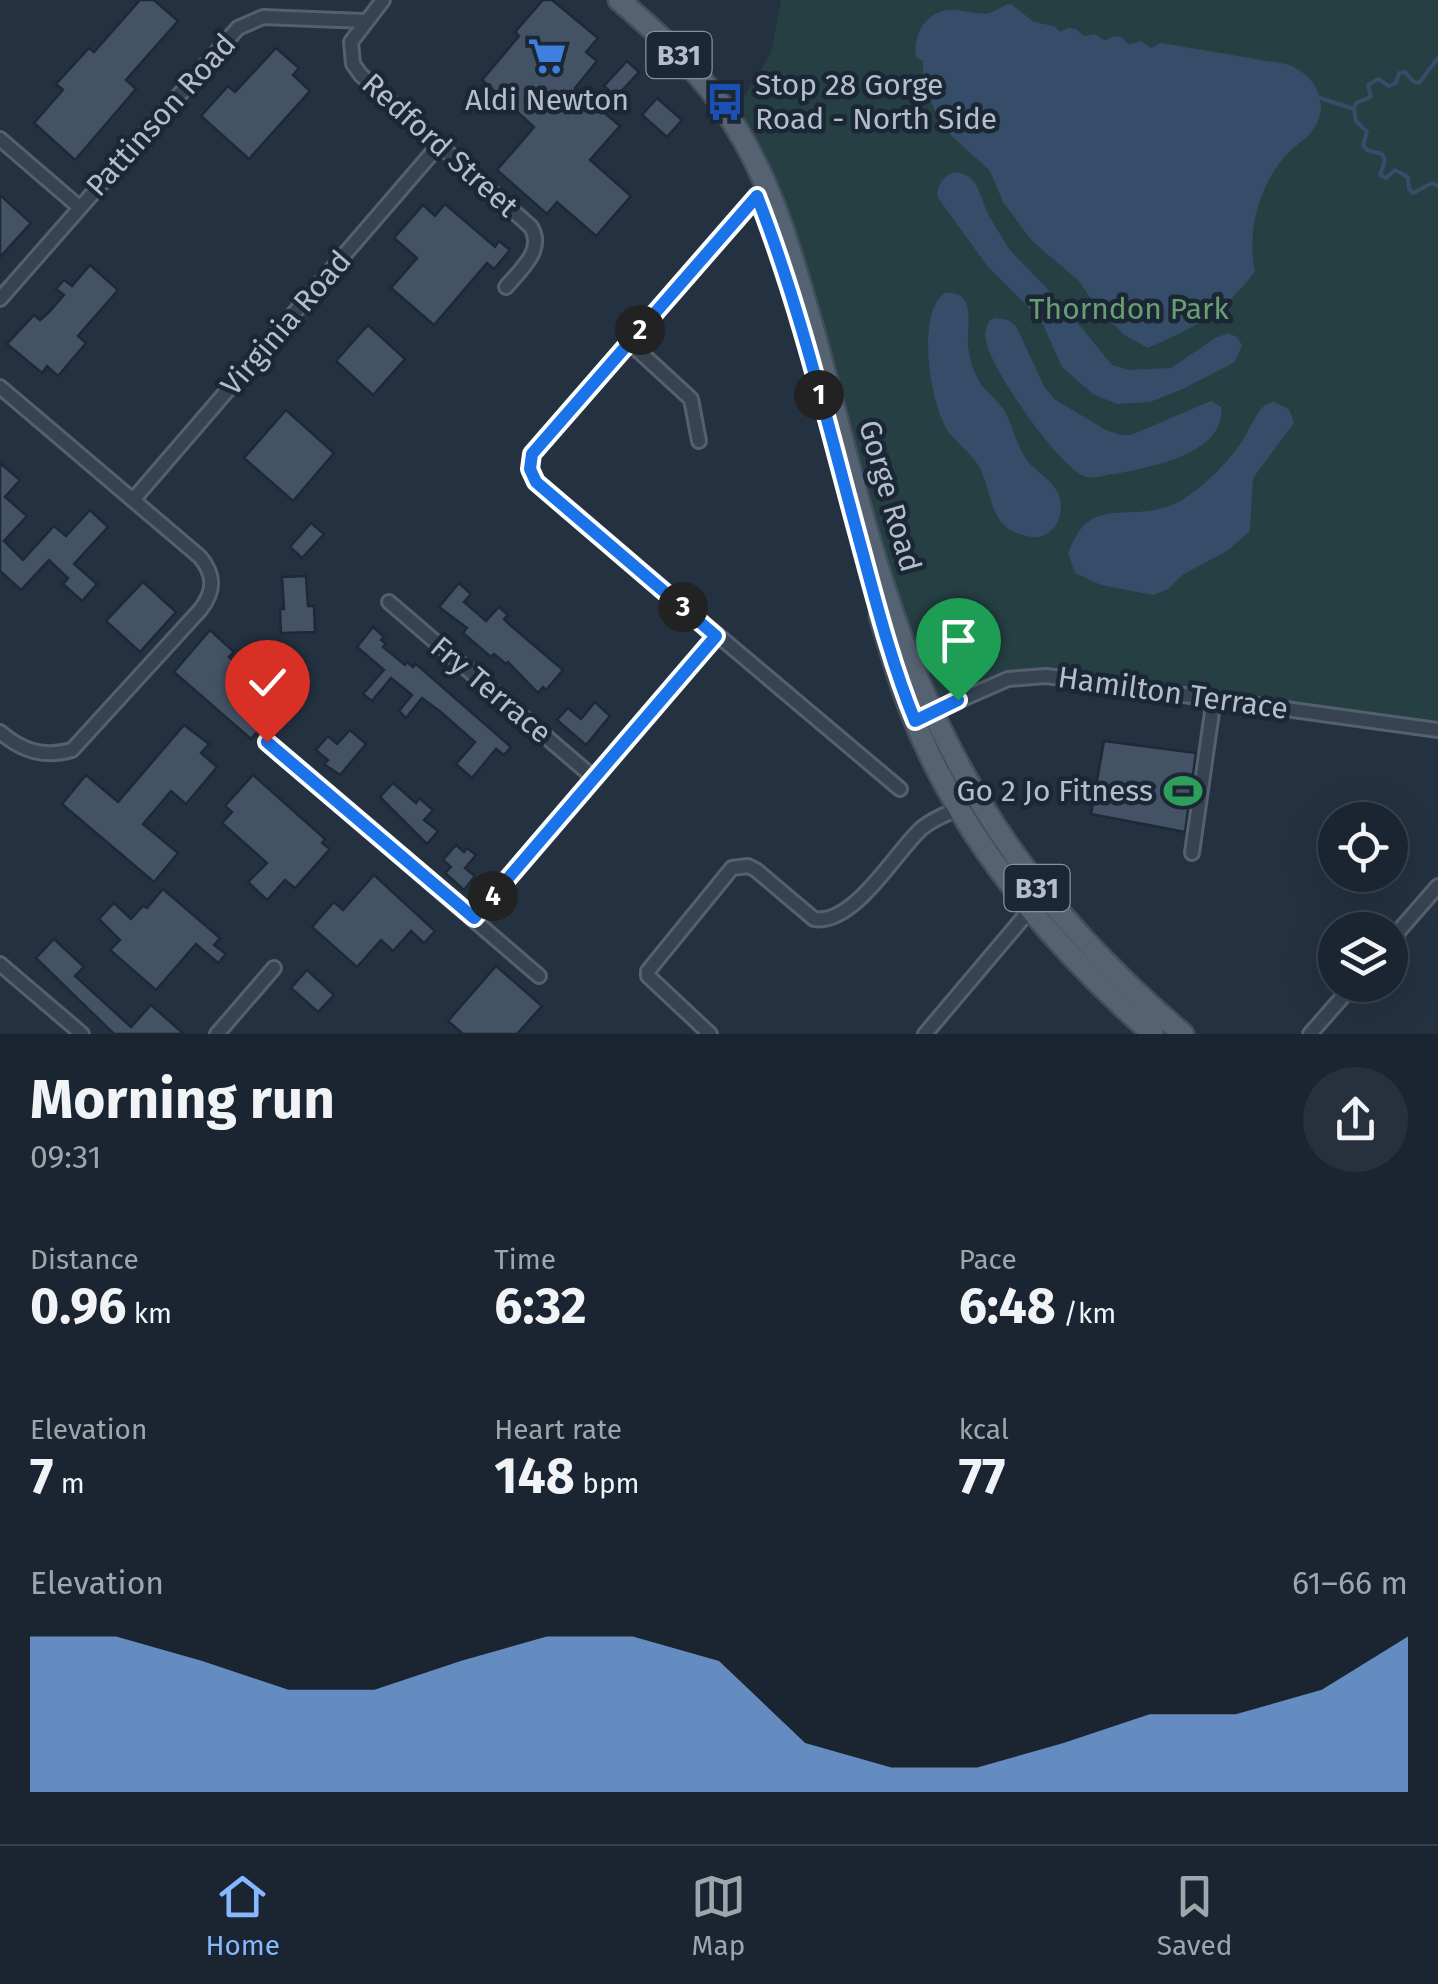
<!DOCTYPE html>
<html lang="en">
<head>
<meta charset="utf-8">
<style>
  :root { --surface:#1a2531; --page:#27313d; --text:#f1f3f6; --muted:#9fa5ab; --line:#38424d; --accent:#85b8ff }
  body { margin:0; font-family:"Fira Sans",sans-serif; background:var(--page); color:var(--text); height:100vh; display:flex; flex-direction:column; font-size:38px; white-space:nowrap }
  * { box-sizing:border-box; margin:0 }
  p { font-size:32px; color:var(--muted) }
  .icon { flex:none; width:55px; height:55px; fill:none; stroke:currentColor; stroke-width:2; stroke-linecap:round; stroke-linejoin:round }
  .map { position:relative; height:1034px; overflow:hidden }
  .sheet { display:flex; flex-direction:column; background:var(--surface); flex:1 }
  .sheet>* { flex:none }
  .buttons { position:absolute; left:1318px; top:802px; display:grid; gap:20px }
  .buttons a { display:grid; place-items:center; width:90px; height:90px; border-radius:50%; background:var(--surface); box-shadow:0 10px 40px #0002,0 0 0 2px var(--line); font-size:50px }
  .pin { position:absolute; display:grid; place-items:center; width:85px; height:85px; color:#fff; margin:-102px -42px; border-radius:50% 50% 50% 0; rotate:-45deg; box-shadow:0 0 10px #0007 }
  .pin .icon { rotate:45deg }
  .km { position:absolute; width:50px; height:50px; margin:-25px; border-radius:50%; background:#222; color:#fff; font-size:28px; line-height:50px; text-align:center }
  .round { display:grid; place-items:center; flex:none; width:105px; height:105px; border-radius:52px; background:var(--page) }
  .overview { display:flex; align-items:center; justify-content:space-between; height:170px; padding:0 30px }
  h1 { font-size:55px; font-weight:700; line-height:75px }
  .stats { display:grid; grid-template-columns:repeat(3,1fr); gap:15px; height:170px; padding:10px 30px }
  .stats div { display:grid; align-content:center }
  .stats b { font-size:50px; font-weight:700 }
  .stats small { font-size:28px; font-weight:400 }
  .stats p { font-size:28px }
  .chart { height:280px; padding:20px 30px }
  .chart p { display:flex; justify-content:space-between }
  .chart svg { width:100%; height:180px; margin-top:10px; fill:var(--accent); opacity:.7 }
  .tab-bar { display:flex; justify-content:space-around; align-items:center; height:140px; border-top:2px solid var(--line); background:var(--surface); font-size:28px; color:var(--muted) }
  .tab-bar a { display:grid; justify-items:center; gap:5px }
  .tab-bar .current { color:var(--accent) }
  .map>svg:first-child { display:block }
  .green { fill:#253f42 }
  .water { fill:#354d69 }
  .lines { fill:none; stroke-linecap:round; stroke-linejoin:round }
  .stream { stroke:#354d69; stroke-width:4 }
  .building { fill:#435365; stroke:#1e2938; stroke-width:2.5 }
  .street-casing { stroke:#55606e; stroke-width:18 }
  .primary-casing { stroke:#434e5d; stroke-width:25 }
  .street { stroke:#374351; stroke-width:12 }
  .primary { stroke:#556271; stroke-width:20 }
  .route-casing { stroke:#fff; stroke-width:20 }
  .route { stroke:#1a73e8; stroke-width:12 }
  .labels { text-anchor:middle; stroke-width:9; stroke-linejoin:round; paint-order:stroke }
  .shield { fill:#1c2736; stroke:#86909e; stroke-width:2.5 }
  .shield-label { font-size:28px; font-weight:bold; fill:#b3bdcb }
  .poi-label { font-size:30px; fill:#b3bdcb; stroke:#1c2736; text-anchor:start }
  .street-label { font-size:30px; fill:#b3bdcb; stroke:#1c2736 }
  .park-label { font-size:30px; fill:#699e73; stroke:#1c2736 }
</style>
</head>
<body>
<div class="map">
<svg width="1438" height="1034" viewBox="0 0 1438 1034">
  <rect width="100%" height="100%" fill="#233141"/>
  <!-- green -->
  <path class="green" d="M781,0h657v730l-409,-53 -97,34 -138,-449 -63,-144 40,-65z"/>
  <!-- water -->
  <g class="water">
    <path d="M1011,4l23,18 20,4 6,6 8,-4 8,1 8,7c18,-4 7,-1 22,4l8,-4 8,1 6,7c16,-1 7,-7 23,4l10,-5 125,21c26,8 44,35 30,61 -6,12 -19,19 -28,28 -28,29 -42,79 -33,118 -28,40 -62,57 -107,77l-24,-13 -26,-26 -19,-28 -47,-40 -29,-39 -13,-31 -48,-44 -19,-45v-21l-7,-4c-3,-27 13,-49 41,-47 10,1 22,5 32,3 9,-2 13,-8 22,-9z"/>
    <path d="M958,172l12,5 6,7 12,30 21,35 54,56 49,60 17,5 42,-2 44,-30 13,-5 9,4 5,8 -7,17 -52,27 -33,13 -33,2 -24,-10 -31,-27 -21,-47 -53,-53 -47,-65 -4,-7c1,-12 8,-22 21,-23z"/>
    <path d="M944,293c33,-3 23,31 24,52 1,12 5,26 11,36 6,11 18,18 25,29 9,16 12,34 22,49 14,19 40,25 34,55 -2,10 -8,19 -18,22 -8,3 -15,0 -22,-2 -33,-10 -27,-45 -42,-69 -8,-13 -22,-22 -30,-34 -18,-28 -32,-115 -4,-138z"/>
    <path d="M996,318l12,2 8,6 28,60 10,13 52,31 14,5h11l80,-34 10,6c6,47 -74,61 -107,67 -10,1 -19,6 -30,2 -26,-10 -93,-107 -98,-135 -2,-8 0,-14 4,-21z"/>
    <path d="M1274,402l15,7 5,14 -41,55 -3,53 -23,20 -45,24 -14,14 -15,6 -52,-10 -26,-12 -7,-19c23,-67 67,-24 117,-56 20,-13 42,-35 56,-55 7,-11 12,-24 20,-34 6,-6 5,-5 13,-7z"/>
  </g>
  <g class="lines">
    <!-- stream -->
    <g class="stream">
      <path d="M1320,98l34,11 2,12 11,11 -4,13 4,5 15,4 3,6 -5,15 6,3 9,-8 13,7 1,12 4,4 19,-10 6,3"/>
      <path d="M1354,108l2,-5 15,-6 -3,-12 10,-6 11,7 7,-3 3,-10 6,-1 9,10 5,1 19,-25"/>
    </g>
  </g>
  <!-- building -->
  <g class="building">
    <path d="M140,0h14l24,21 -52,59 10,9 -61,71 -41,-37 29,-33 -7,-6 33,-36 5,4z"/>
    <path d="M543,0h9l46,38 -12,14 11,9 -22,27 45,38 -30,34 41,36 -35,40 -39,-34 -10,12 -50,-44 37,-43 -52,-47 37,-44 -4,-4z"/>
    <path d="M276,48l23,20 -6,7 17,16 -61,68 -48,-43 27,-30 7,6z"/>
    <path d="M627,61l12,11 -23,25 -12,-11z"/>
    <path d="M657,98l25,22 -15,17 -25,-22z"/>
    <path d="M0,195l31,28 -31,34z"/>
    <path d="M445,204l50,43 4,-6 11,9 -16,19 -7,-6 -53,62 -43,-37 26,-30 -23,-20 29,-33 12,11z"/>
    <path d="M90,265l28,25 -40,46 8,7 -28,33 -11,-10 -5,7 -35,-29 27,-29 6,5 9,-8 15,-17 -8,-6 8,-9 8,6z"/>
    <path d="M368,325l37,34 -32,36 -37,-34z"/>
    <path d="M286,410l48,43 -41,48 -49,-43z"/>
    <path d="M0,463l20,17 -15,17 22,19 -23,25 19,19 31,-34 12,10 24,-26 18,17 -34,37 23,20 -15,17 -19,-17 5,-6 -19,-18 -28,30 -21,-19z"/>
    <path d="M311,523l13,11 -22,24 -12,-11z"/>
    <path d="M306,576l2,30h6l1,26 -34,1 -1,-24h4l-2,-32z"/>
    <path d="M143,582l33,30 -36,40 -34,-31z"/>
    <path d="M459,583l12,11 -7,8 22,19 13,-14 9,8 -4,4 6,6 53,45 -17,20 -3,-3 -5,6 -30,-31 -2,2 -12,-10 -3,3 -28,-24 4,-5 -28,-21z"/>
    <path d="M373,627l11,10 -3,3 5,4 -3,3 22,18 2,-3 6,5 3,-3 95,83 -7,8 -8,-6 -24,29 -16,-14 19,-22 -33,-29 -20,-15 -16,20 -7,-7 13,-16 -21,-17 -19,23 -9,-7 21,-24 -27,-23z"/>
    <path d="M210,630l24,22 -5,5 53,46 -31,36 -77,-67z"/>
    <path d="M595,702l15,14 -24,29 -29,-25 11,-12 13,11z"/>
    <path d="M184,725l25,19 -8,9 16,14 -31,37 -15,-13 -28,33 35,29 -24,29 -92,-78 24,-29 32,27z"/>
    <path d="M350,730l16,14 -26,31 -16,-11 4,-4 -12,-10 12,-14 9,8z"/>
    <path d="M1104,741l92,12 -11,79 -94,-18z"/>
    <path d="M253,775l72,64 -3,4 8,6 -35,39 -10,-8 -18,20 -19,-18 19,-19 -45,-40 10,-11 -7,-6z"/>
    <path d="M393,783l23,20 3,-5 14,12 -9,10 14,11 -11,13 -47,-47z"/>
    <path d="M456,845l8,7 3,-4 9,7 -11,13 10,8 -11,14 -19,-17 6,-6 -8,-7z"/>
    <path d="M374,875l61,56 -11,12 -13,-12 -18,20 -12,-11 -24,27 -45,-40 22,-25 9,8z"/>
    <path d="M163,889l57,49 -6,7 12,9 -8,9 -22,-19 -40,46 -46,-40 10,-10 -21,-21 15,-16 17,16 12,-13 4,2z"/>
    <path d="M54,939l30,28 -9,9 56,51 20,-22 33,29h-70l-78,-76z"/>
    <path d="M496,966l46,40 -25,28h-54l-15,-13z"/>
    <path d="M307,970l27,25 -16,17 -27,-24z"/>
  </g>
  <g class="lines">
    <!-- street casing -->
    <g class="street-casing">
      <g id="street">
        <path d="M383,0l-32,42 2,22 8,11 170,152c14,23 -10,42 -25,60"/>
        <path d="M0,139l79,68"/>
        <path d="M757,196l-225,258 -2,15 6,13 364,307"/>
        <path d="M0,299l238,-271 25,-11 101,4"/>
        <path d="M629,342l62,57 8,42"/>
        <path d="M0,387l200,170c15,18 15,34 0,53l-128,140c-28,8 -50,1 -72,-18"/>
        <path d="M133,500l306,-355"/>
        <path d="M389,602l205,176"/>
        <path d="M926,715l82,-36 38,-3 392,54"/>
        <path d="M267,742l272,234"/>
        <path d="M1192,853l22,-155"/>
        <path d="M475,918l242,-282"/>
        <path d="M1390,941l48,-55"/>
        <path d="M0,964l82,70"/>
        <path d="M217,1034l57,-66"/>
        <path d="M710,1034l-62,-58v-5l84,-103 16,-2 8,4 58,49c40,7 82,-68 108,-91 11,-9 24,-14 36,-19"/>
        <path d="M925,1034l104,-123"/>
        <path d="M1310,1034l43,-49"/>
      </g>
    </g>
    <!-- primary casing -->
    <g class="primary-casing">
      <g id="primary">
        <path d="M619,0c42,36 84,74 113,121 42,65 61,137 82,211 26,95 48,192 80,284 61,175 148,298 289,418"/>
        <path d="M880,616c9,29 17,59 28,88 49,131 141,239 245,330"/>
      </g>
    </g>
    <!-- street -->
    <use href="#street" class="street"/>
    <!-- primary -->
    <use href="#primary" class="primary"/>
  </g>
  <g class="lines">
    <!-- route casing -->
    <g class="route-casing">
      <path id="route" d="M267,742l207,176 242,-282 -180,-154 -6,-13 2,-15 225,-258c45,116 73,238 106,358 15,56 30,113 52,167l43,-21"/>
    </g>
    <!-- route -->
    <use href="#route" class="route"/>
  </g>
  <!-- icons -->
  <defs>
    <g id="supermarket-bare" transform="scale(3)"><path d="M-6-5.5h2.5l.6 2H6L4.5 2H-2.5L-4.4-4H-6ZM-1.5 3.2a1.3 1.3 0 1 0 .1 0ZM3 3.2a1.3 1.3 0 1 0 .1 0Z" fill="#3f7fe0" stroke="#1c2736" stroke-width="2.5" paint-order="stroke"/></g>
    <g id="bus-bare" transform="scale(3)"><path d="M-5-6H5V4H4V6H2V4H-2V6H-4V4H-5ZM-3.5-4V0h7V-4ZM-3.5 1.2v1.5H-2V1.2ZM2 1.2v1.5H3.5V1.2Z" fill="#1a4fb4" stroke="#1c2736" stroke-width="2.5" paint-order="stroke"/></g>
    <g id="stadium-bare" transform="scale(3)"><path d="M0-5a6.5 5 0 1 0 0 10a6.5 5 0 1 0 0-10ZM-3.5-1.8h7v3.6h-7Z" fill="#2e9e5b" stroke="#1c2736" stroke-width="2.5" paint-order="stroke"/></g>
  </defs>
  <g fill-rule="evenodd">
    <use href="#supermarket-bare" x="547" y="56"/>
    <use href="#bus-bare" x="725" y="102"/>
    <use href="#stadium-bare" x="1183" y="791"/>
  </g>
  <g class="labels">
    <!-- shield labels -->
    <g class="shield">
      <rect x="646.5" y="32" width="65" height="46" rx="8"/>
      <rect x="1004.5" y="865" width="65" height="46" rx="8"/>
    </g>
    <g class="shield-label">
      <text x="679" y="65">B31</text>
      <text x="1037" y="898">B31</text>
    </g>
    <!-- poi labels -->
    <g class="poi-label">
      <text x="755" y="95">Stop 28 Gorge<tspan x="755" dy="34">Road - North Side</tspan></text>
      <text x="547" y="110" text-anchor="middle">Aldi Newton</text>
      <text x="1153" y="801" text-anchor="end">Go 2 Jo Fitness</text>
    </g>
    <!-- street labels -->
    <g class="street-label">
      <text transform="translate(161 115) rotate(-48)" y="10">Pattinson Road</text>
      <text transform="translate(440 145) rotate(42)" y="10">Redford Street</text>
      <text transform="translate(286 323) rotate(-49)" y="10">Virginia Road</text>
      <text transform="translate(890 496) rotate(74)" y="10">Gorge Road</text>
      <text transform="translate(491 690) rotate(40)" y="10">Fry Terrace</text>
      <text transform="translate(1173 693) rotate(8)" y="10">Hamilton Terrace</text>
    </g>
    <!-- park labels -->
    <g class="park-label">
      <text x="1129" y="319">Thorndon Park</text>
    </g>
  </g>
</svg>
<div class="buttons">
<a><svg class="icon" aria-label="locate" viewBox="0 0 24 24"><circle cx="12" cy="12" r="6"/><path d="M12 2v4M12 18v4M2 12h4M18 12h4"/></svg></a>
<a><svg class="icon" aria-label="layers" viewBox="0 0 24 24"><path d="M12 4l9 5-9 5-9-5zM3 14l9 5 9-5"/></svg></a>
</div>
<div class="pin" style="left:958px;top:700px;background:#1e9e55"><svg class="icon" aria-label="arrive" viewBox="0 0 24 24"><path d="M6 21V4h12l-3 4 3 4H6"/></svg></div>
<div class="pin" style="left:267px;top:742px;background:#d93025"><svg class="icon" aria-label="check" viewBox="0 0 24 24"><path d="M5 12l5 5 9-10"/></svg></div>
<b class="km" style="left:819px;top:395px">1</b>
<b class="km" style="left:640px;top:330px">2</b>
<b class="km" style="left:683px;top:607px">3</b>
<b class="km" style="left:493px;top:896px">4</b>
</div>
<section class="sheet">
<div class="overview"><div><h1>Morning run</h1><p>09:31</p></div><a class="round"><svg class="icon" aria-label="share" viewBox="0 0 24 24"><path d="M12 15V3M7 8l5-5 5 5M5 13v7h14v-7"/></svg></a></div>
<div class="stats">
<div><p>Distance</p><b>0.96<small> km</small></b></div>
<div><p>Time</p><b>6:32</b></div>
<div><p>Pace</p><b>6:48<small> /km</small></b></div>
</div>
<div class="stats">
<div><p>Elevation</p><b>7<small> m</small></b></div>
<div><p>Heart rate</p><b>148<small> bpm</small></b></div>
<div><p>kcal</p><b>77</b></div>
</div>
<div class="chart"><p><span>Elevation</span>61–66 m</p>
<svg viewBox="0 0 160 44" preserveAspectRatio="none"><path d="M0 44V6L10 6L20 12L30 19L40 19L50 12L60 6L70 6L80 12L90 32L100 38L110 38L120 32L130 25L140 25L150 19L160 6V44z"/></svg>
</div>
</section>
<nav class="tab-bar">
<a class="current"><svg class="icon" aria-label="home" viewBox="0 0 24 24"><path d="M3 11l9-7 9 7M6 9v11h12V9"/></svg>Home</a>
<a><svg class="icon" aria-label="map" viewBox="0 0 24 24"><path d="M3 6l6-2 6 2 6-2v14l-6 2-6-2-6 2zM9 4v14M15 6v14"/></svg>Map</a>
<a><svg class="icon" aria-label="saved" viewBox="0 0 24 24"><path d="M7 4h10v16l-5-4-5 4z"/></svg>Saved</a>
</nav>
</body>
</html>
